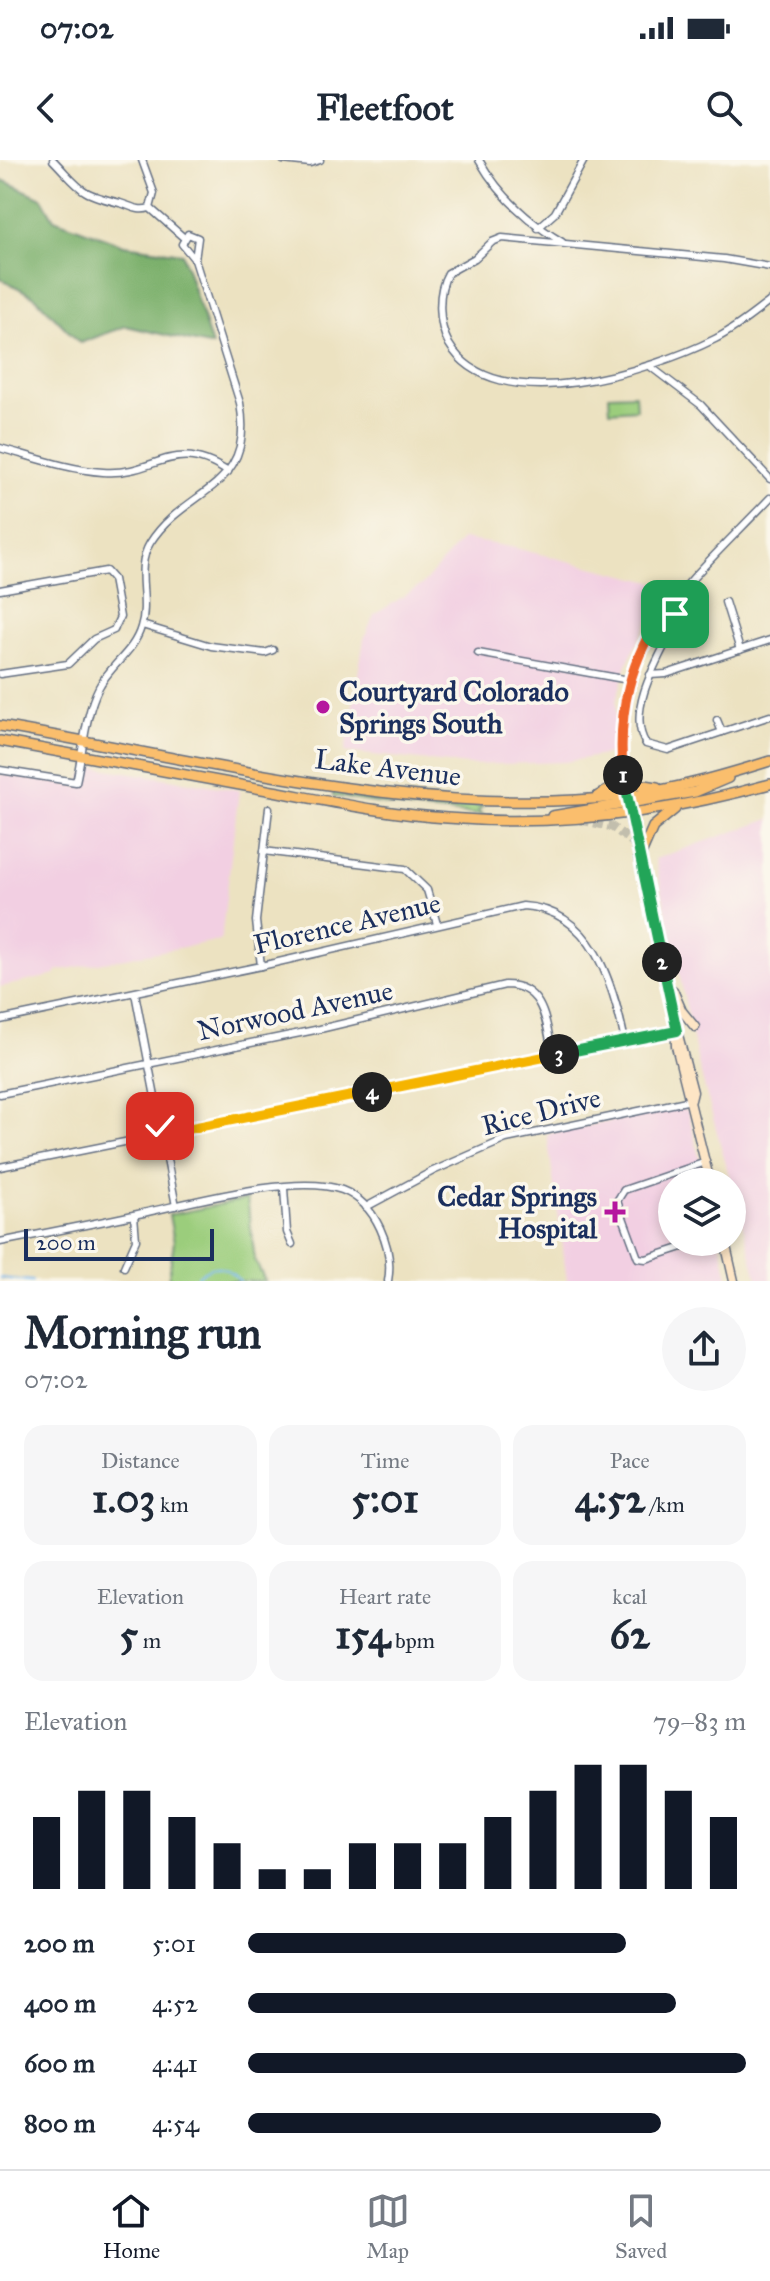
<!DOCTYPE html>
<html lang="en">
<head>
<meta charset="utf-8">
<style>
  :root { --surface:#fff; --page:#f6f6f7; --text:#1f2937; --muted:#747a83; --line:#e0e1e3; --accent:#111827 }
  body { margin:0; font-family:"IM FELL Great Primer",serif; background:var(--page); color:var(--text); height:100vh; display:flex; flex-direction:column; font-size:30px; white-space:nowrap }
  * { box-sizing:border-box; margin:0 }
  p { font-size:26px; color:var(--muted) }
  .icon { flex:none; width:44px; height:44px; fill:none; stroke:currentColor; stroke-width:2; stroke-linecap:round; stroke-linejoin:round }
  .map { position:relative; height:1121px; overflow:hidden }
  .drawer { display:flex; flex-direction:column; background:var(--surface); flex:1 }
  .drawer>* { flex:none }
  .fabs { position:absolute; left:658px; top:1008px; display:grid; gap:16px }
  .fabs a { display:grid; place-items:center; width:88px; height:88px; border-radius:50%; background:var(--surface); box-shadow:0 4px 12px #0003; font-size:40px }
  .scale { position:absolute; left:24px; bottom:20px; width:190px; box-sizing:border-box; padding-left:8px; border:4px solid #1b2f5e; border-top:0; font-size:22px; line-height:28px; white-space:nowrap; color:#1b2f5e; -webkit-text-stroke:6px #fbf7ec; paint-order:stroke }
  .pin { position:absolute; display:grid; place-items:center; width:68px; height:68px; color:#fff; margin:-34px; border-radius:16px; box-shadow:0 4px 12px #0006 }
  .km { position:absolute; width:40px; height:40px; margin:-20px; border-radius:50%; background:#222; color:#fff; font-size:22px; line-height:40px; text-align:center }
  .round { display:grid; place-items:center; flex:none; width:84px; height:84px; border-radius:42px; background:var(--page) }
  .head { display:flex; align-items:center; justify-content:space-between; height:136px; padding:0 24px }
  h1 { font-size:44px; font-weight:800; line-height:60px }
  .metrics { display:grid; grid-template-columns:repeat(3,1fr); gap:12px; height:136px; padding:8px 24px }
  .metrics div { display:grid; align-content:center; border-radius:20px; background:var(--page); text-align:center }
  .metrics b { font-size:40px; font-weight:800 }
  .metrics small { font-size:22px; font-weight:400 }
  .metrics p { font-size:22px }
  .chart { height:224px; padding:16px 24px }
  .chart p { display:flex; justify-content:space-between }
  .chart svg { width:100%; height:144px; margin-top:8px; stroke:var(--accent); stroke-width:6 }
  ul { padding:0 24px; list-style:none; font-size:26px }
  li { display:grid; grid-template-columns:128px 96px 1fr; align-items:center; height:60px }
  li i { height:20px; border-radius:10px; background:var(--accent) }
  .status { display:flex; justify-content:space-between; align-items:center; height:56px; padding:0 40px; background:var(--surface); direction:ltr }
  .status svg { height:22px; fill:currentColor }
  header { display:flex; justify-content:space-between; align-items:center; height:104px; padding:0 24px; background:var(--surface); font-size:36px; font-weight:800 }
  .dock { display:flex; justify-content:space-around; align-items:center; height:112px; border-top:2px solid var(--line); background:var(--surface); font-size:22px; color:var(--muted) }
  .dock a { display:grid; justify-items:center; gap:4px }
  .dock .active { color:var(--accent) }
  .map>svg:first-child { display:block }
  .built { fill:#f2cfe2 }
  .green { fill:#9bcd7c; stroke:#5b7e6d; stroke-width:2 }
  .forest { fill:#7cb06c; stroke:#4c7065; stroke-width:2 }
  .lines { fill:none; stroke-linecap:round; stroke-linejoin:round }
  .stream { stroke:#7fbbf2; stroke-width:2 }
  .primary-tunnel { stroke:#c2bead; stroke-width:9; stroke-dasharray:9 4.5; stroke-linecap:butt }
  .street-casing { stroke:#646e81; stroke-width:9 }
  .secondary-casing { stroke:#646e81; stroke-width:11 }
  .primary-casing { stroke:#646e81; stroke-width:12 }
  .street { stroke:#fff; stroke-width:6 }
  .secondary { stroke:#fde5c5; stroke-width:8 }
  .primary { stroke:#fabe6d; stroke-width:9 }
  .split-1-casing { stroke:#fff; stroke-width:16 }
  .split-2-casing { stroke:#fff; stroke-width:16 }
  .split-3-casing { stroke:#fff; stroke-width:16 }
  .split-4-casing { stroke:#fff; stroke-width:16 }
  .split-5-casing { stroke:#fff; stroke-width:16 }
  .split-1 { stroke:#f0652b; stroke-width:10 }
  .split-2 { stroke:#22a559; stroke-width:10 }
  .split-3 { stroke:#22a559; stroke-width:10 }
  .split-4 { stroke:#f5b400; stroke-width:10 }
  .split-5 { stroke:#f5b400; stroke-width:10 }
  .poi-dot { fill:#b5179e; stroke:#fbf7ec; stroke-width:3 }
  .labels { text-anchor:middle; stroke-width:7; stroke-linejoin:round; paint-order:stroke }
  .poi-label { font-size:28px; font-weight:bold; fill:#1b2f5e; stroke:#fbf7ec; text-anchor:start }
  .street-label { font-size:28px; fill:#1b2f5e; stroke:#fbf7ec }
</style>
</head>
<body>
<div class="status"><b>07:02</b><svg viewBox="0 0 49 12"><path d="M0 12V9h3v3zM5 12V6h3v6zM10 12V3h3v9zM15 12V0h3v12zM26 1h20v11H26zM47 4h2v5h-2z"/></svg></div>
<header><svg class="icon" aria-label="back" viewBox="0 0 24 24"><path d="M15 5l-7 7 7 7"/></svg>Fleetfoot<svg class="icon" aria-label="search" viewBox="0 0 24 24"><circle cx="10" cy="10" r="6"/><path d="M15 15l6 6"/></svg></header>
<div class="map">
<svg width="770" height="1121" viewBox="0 0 770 1121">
  <rect width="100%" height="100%" fill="#fbf7ec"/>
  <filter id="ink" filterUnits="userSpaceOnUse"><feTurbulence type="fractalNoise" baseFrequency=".0125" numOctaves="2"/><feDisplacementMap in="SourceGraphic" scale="16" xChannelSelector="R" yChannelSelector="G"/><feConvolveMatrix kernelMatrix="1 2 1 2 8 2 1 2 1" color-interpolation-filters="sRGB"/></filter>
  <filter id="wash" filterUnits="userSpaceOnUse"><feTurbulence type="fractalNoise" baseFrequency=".006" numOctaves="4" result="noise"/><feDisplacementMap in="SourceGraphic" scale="32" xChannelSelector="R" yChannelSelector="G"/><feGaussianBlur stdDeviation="1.8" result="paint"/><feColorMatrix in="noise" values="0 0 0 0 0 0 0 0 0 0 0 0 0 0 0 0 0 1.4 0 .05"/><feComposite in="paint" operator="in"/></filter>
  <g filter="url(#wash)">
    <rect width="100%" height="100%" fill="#ece2c1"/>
    <!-- built -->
    <g class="built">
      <path d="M462,379l49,8 166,41 -27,30 -22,43 -12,40 -1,52 -50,9 -97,3 -123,-13 19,-113 10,-24 49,-31z"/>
      <path d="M94,607l145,23 -18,150 -165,31v4l-56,12v-213l80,13 3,-12z"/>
      <path d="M770,659v462h-12l-59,-214 -44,-208z"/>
      <path d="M679,948l9,3 17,71h-33v60h48l9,39h-162l-20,-147z"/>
    </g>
    <!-- green -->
    <g class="green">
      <path d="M635,234l1,15 -26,2 -1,-16z"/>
      <path d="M333,629l150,17 -5,5 5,4 -72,-6 -78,-13z"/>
      <path d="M247,1039l8,61 10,21h-97l6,-39 -5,-27z"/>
    </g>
    <!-- forest -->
    <path class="forest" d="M0,19l42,19 12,21 70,26 58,8 30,93 -86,-20 -46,17 -45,-46 -35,-19z"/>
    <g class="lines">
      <!-- stream -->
      <g class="stream">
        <path d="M0,1118l32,3"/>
        <path d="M194,1121c16,-20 30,-17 46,0"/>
      </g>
    </g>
  </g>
  <g filter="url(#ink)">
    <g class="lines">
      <!-- primary-tunnel -->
      <path class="primary-tunnel" d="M581,660l31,7 23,17"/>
      <!-- street casing -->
      <g class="street-casing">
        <g id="street">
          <path d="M53,0c29,30 25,33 67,43 11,3 18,9 30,5"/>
          <path d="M142,0l12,33 -4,15"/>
          <path d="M283,0l27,3 10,-3"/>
          <path d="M479,0c20,35 49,62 83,82"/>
          <path d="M150,48l33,29"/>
          <path d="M538,68l17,-15 29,-53"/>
          <path d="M770,107l-46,-8 -222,-21 -10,4 -17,16 -27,15c-11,19 -10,51 1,71 46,78 204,26 266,-5 20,-10 37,-24 55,-38"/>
          <path d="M651,207l50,38 69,74"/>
          <path d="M0,288c33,9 69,22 103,24 53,4 70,-37 125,0"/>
          <path d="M0,430l106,-19 7,8 7,38 -6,13 -20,9 -26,25 -68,10"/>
          <path d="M725,442l15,48"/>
          <path d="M667,446l10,15c-14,30 -53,89 -31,123l22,6 102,-34"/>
          <path d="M142,465l69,21 54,7 8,-3"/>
          <path d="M478,493l151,27"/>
          <path d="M650,515l16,-1 104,-34"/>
          <path d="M717,560l5,12"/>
          <path d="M0,610l76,12c7,-30 9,-68 23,-95 11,-22 35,-35 42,-60 9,-27 -7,-58 9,-84 35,-56 106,-52 90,-140l-45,-143 -13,-16 6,-10 10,4 -3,22"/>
          <path d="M626,636c-21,-151 50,-199 144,-298"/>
          <path d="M264,691l141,18 22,21 10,34"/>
          <path d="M261,806l-5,-45 13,-113"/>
          <path d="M135,833l41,213"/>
          <path d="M0,860l261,-54 262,-60c70,4 90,78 102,135"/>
          <path d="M0,934l320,-65 185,-44c40,0 41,39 48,71"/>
          <path d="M0,1007l677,-136"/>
          <path d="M284,1028l3,44 5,12"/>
          <path d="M366,1047l67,-36 73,-32 185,-39"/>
          <path d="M0,1082c46,-9 92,-18 138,-28 49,-10 157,-41 204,-24 34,13 52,58 46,91"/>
          <path d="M698,1082l-52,17 -8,-1 -21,-57 7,-11 82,-28"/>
          <path d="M124,1107l12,-27 -2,-25"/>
        </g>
      </g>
      <!-- secondary casing -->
      <g class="secondary-casing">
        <g id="secondary">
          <path d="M628,648l47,212 1,26 34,136"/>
          <path d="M673,830l9,21 13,16"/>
          <path d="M678,875l15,57 -2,8"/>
          <path d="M725,1082l9,39"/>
        </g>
      </g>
      <!-- primary casing -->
      <g class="primary-casing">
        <g id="primary">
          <path d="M0,566c199,33 422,94 623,70 50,-6 99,-20 147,-35"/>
          <path d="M0,581c87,16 175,32 262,48 61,11 123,25 185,29 108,9 219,-5 323,-34"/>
          <path d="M598,636l14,-8 11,-18 16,14 18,3"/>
          <path d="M552,656l143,-24 33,-14"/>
          <path d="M639,699l14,-32 22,-18"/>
        </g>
      </g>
      <!-- street -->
      <use href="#street" class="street"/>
      <!-- secondary -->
      <use href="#secondary" class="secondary"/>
      <!-- primary -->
      <use href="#primary" class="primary"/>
    </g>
  </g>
  <g class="lines" filter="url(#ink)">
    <!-- split-1 casing -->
    <g class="split-1-casing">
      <path id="split-1" d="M623,615c-6,-63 7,-117 44,-169l8,8"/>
    </g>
    <!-- split-2 casing -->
    <g class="split-2-casing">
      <path id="split-2" d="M623,615l39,187"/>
    </g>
    <!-- split-3 casing -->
    <g class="split-3-casing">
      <path id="split-3" d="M559,894l118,-23 -15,-69"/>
    </g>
    <!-- split-4 casing -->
    <g class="split-4-casing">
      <path id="split-4" d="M372,932l187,-38"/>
    </g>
    <!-- split-5 casing -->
    <g class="split-5-casing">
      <path id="split-5" d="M160,966l2,8 210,-42"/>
    </g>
    <!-- split-1 -->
    <use href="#split-1" class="split-1"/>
    <!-- split-2 -->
    <use href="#split-2" class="split-2"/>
    <!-- split-3 -->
    <use href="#split-3" class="split-3"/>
    <!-- split-4 -->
    <use href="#split-4" class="split-4"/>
    <!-- split-5 -->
    <use href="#split-5" class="split-5"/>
  </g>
  <!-- markers -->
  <g class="poi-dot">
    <circle cx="323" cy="547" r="8"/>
    <path d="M611 1040h8v8h8v8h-8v8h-8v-8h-8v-8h8z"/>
  </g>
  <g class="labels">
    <!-- poi labels -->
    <g class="poi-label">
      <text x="339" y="541">Courtyard Colorado<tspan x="339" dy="32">Springs South</tspan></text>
      <text x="597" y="1046" text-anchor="end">Cedar Springs<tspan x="597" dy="32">Hospital</tspan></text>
    </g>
    <!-- street labels -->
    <g class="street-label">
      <text transform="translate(388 607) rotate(7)" y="10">Lake Avenue</text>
      <text transform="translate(347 763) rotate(-13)" y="10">Florence Avenue</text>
      <text transform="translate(295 850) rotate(-12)" y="10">Norwood Avenue</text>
      <text transform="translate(541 951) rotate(-14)" y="10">Rice Drive</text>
    </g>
  </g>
</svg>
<div class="fabs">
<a><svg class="icon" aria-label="layers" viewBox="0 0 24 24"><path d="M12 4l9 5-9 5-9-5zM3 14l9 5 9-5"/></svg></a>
</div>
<div class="scale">200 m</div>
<div class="pin" style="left:675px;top:454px;background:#1e9e55"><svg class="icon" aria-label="arrive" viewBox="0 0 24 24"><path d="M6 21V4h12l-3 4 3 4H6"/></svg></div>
<div class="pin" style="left:160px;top:966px;background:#d93025"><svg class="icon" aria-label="check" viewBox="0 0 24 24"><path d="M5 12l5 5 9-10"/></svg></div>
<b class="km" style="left:623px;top:615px">1</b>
<b class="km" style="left:662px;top:802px">2</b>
<b class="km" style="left:559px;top:894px">3</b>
<b class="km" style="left:372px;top:932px">4</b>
</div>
<section class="drawer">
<div class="head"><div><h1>Morning run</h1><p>07:02</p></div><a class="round"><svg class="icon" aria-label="share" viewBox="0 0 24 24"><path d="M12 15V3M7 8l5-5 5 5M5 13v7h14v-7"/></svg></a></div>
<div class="metrics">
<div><p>Distance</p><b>1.03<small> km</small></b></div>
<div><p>Time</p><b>5:01</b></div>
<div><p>Pace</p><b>4:52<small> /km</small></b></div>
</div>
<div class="metrics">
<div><p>Elevation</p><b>5<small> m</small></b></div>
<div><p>Heart rate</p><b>154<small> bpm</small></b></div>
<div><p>kcal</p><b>62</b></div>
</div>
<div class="chart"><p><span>Elevation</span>79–83 m</p>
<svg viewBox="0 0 160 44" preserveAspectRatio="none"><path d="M5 44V22M15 44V14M25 44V14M35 44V22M45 44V30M55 44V38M65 44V38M75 44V30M85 44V30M95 44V30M105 44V22M115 44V14M125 44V6M135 44V6M145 44V14M155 44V22"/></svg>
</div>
<ul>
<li><b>200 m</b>5:01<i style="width:76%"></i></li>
<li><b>400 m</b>4:52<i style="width:86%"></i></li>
<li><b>600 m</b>4:41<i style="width:100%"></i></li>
<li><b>800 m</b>4:54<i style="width:83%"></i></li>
</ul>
</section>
<nav class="dock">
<a class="active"><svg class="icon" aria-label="home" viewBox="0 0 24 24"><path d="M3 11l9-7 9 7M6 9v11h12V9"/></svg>Home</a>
<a><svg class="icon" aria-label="map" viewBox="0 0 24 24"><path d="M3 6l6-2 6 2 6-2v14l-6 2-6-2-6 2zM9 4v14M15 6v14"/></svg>Map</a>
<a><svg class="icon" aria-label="saved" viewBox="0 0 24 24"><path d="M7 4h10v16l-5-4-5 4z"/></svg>Saved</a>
</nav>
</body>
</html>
